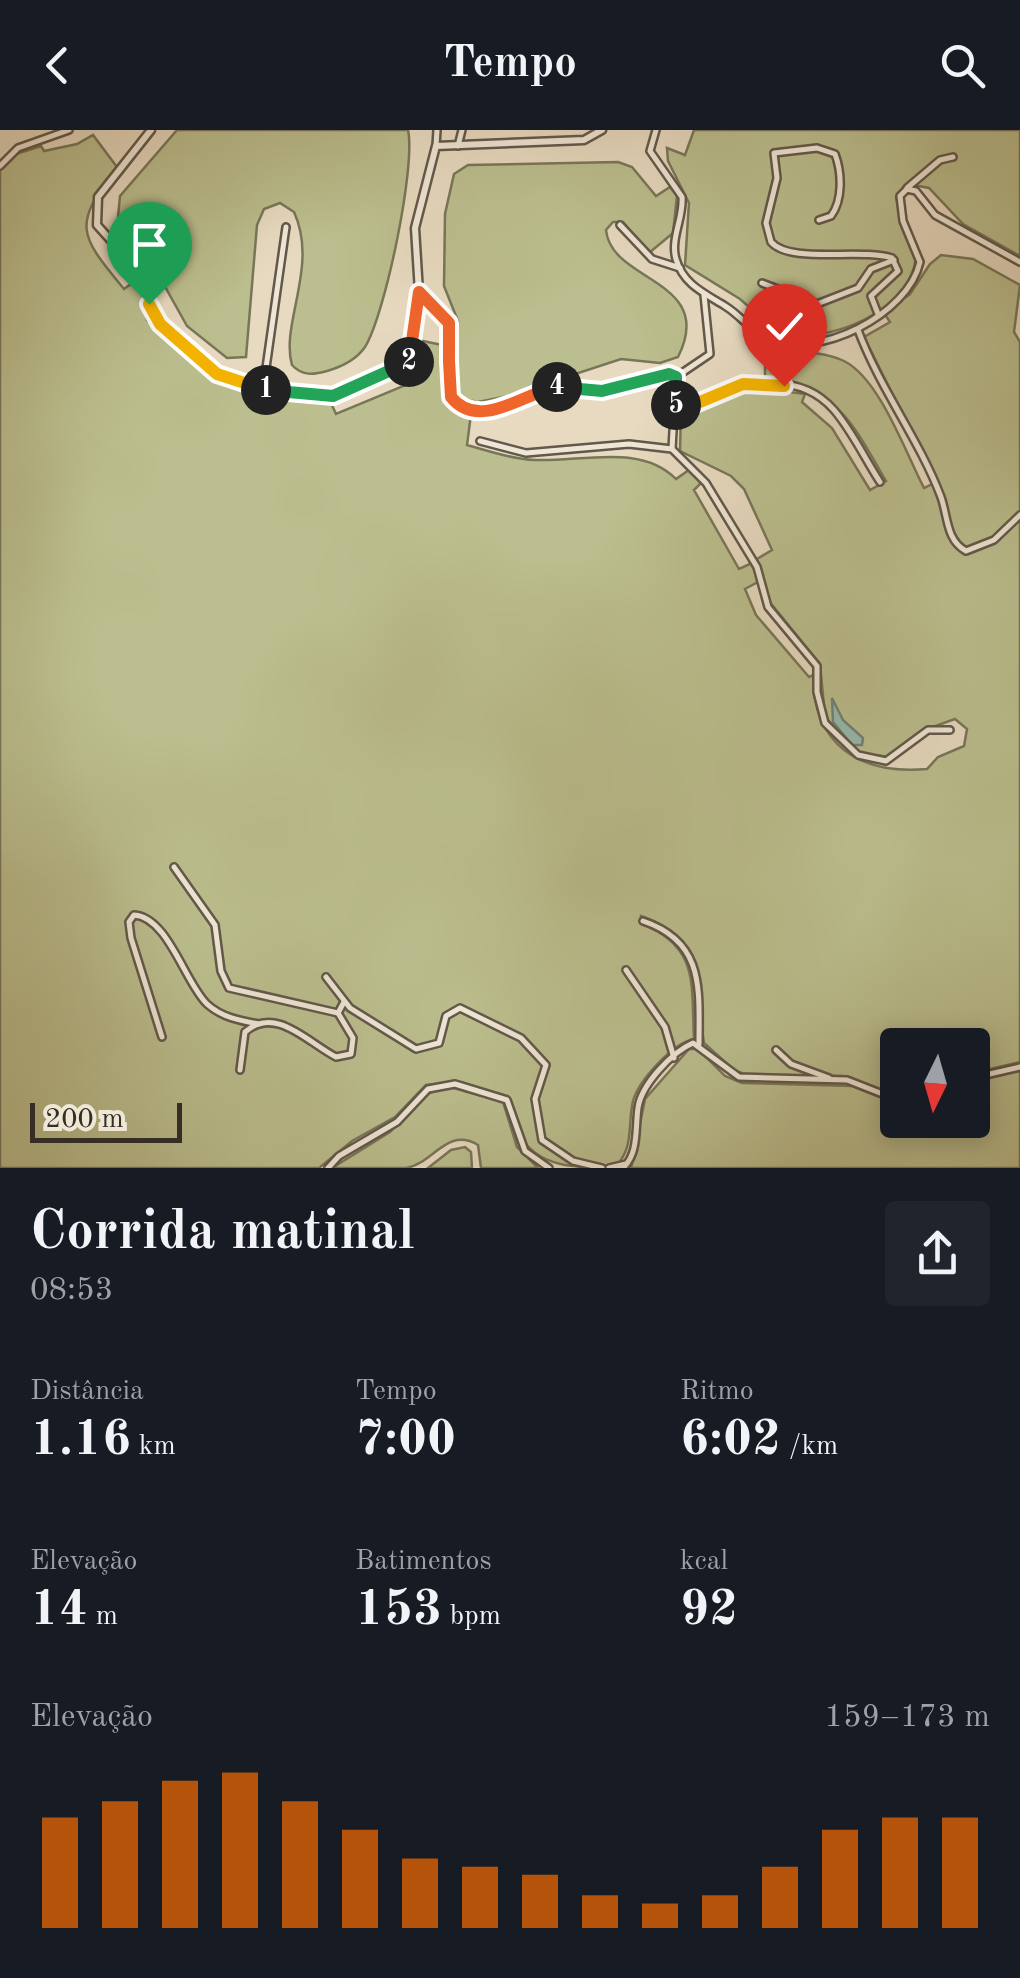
<!DOCTYPE html>
<html lang="pt">
<head>
<meta charset="utf-8">
<style>
  :root { --surface:#171b24; --page:#20242c; --text:#f1f3f6; --muted:#9ea1a6; --accent:#b45309 }
  body { margin:0; font-family:"Old Standard TT",serif; background:var(--page); color:var(--text); height:100vh; display:flex; flex-direction:column; font-size:38px; white-space:nowrap }
  * { box-sizing:border-box; margin:0 }
  p { font-size:32px; color:var(--muted) }
  .icon { flex:none; width:55px; height:55px; fill:none; stroke:currentColor; stroke-width:2; stroke-linecap:round; stroke-linejoin:round }
  .map { position:relative; height:1038px; overflow:hidden }
  .details { display:flex; flex-direction:column; background:var(--surface); flex:1 }
  .details>* { flex:none }
  .needle { width:65px; rotate:185deg }
  .buttons { position:absolute; left:880px; top:898px; display:grid; gap:20px }
  .buttons a { display:grid; place-items:center; width:110px; height:110px; border-radius:10px; background:var(--surface); box-shadow:0 5px 25px #0003; font-size:50px }
  .scale { position:absolute; left:30px; bottom:25px; width:152px; box-sizing:border-box; padding-left:10px; border:5px solid #362d24; border-top:0; font-size:28px; line-height:35px; white-space:nowrap; color:#362d24; -webkit-text-stroke:8px #efe7d6; paint-order:stroke }
  .pin { position:absolute; display:grid; place-items:center; width:85px; height:85px; color:#fff; margin:-102px -42px; border-radius:50% 50% 50% 0; rotate:-45deg; box-shadow:0 0 10px #0007 }
  .pin .icon { rotate:45deg }
  .km { position:absolute; width:50px; height:50px; margin:-25px; border-radius:50%; background:#222; color:#fff; font-size:28px; line-height:50px; text-align:center }
  .round { display:grid; place-items:center; flex:none; width:105px; height:105px; border-radius:10px; background:var(--page) }
  .headline { display:flex; align-items:center; justify-content:space-between; height:170px; padding:0 30px }
  h1 { font-size:55px; font-weight:800; line-height:75px }
  .stats { display:grid; grid-template-columns:repeat(3,1fr); gap:15px; height:170px; padding:10px 30px }
  .stats div { display:grid; align-content:center }
  .stats b { font-size:50px; font-weight:800 }
  .stats small { font-size:28px; font-weight:400 }
  .stats p { font-size:28px }
  .chart { height:280px; padding:20px 30px }
  .chart p { display:flex; justify-content:space-between }
  .chart svg { width:100%; height:180px; margin-top:10px; stroke:var(--accent); stroke-width:6 }
  header { display:flex; justify-content:space-between; align-items:center; height:130px; padding:0 30px; background:var(--surface); font-size:45px; font-weight:800 }
  .map>svg:first-child { display:block }
  .green { fill:#bbbe8e; stroke:#787659; stroke-width:2.5 }
  .water { fill:#97bbb0; stroke:#708278; stroke-width:2.5 }
  .lines { fill:none; stroke-linecap:round; stroke-linejoin:round }
  .minor-casing { stroke:#62584b; stroke-width:10 }
  .tertiary-casing { stroke:#62584b; stroke-width:11 }
  .minor { stroke:#efe7d6; stroke-width:5 }
  .tertiary { stroke:#efe7d6; stroke-width:6 }
  .split-1-casing { stroke:#fff; stroke-width:20 }
  .split-2-casing { stroke:#fff; stroke-width:20 }
  .split-3-casing { stroke:#fff; stroke-width:20 }
  .split-4-casing { stroke:#fff; stroke-width:20 }
  .split-5-casing { stroke:#fff; stroke-width:20 }
  .split-6-casing { stroke:#fff; stroke-width:20 }
  .split-1 { stroke:#f5b400; stroke-width:12 }
  .split-2 { stroke:#22a559; stroke-width:12 }
  .split-3 { stroke:#f0652b; stroke-width:12 }
  .split-4 { stroke:#f0652b; stroke-width:12 }
  .split-5 { stroke:#22a559; stroke-width:12 }
  .split-6 { stroke:#f5b400; stroke-width:12 }
</style>
</head>
<body>
<header><svg class="icon" aria-label="back" viewBox="0 0 24 24"><path d="M15 5l-7 7 7 7"/></svg>Tempo<svg class="icon" aria-label="search" viewBox="0 0 24 24"><circle cx="10" cy="10" r="6"/><path d="M15 15l6 6"/></svg></header>
<div class="map">
<svg width="1020" height="1038" viewBox="0 0 1020 1038">
  <rect width="100%" height="100%" fill="#e7dac0"/>
  <filter id="stains"><feTurbulence type="fractalNoise" baseFrequency=".002" numOctaves="4"/><feColorMatrix values="0 0 0 0 .2 0 0 0 0 .09 0 0 0 0 .02 0 0 0 .5 -.17"/></filter>
  <radialGradient id="worn" r=".72"><stop offset=".6" stop-color="#630" stop-opacity="0"/><stop offset="1" stop-color="#630" stop-opacity=".3"/></radialGradient>
  <!-- green -->
  <g class="green">
    <path d="M177,0h231c8,36 -23,185 -43,217 -9,13 -24,20 -38,24 -14,4 -25,5 -35,-6 -12,-41 27,-99 2,-153l-14,-9 -16,6 -7,16 -11,132 -19,1 -40,-32 -33,-59 -36,-50 2,-21z"/>
    <path d="M694,0h326v126l-57,-32 -34,-36 -21,-4 -12,13 7,32 13,27c-4,56 -88,87 -135,79l-41,-36 -55,-34 4,-62 -21,-42 -1,-13 18,7z"/>
    <path d="M93,5l24,32c-46,60 -37,68 7,122l15,-11 8,42 70,61 56,15 57,5 6,13 82,-34 -6,-11 6,-29 29,6c0,26 -10,63 24,68l-4,31c22,6 45,14 68,15 46,2 106,-17 141,19l13,-9 12,13 -7,7 45,79 13,-6 6,19 -13,7 11,26 53,62 4,-2c0,70 47,100 114,94l11,-12 26,-11 3,-17 -12,-10 -34,12 -30,26 -29,-3 -11,-6 -26,-32 -5,-52 -52,-64 -11,-41 15,-9 -28,-61 -13,-13 -51,-25 1,-37 69,-27 55,7 -3,8 30,26 38,62 16,-9c-35,-60 -47,-92 -121,-102v-29c24,2 57,0 79,11 36,18 62,93 80,127l12,-6 -72,-145 26,-15 -6,-9 26,-19 20,-30 11,-9 32,4 47,26 -6,47 6,10v720l-47,11 -1,-28h-61l4,-4 -5,-5 -12,9 -7,18 6,9v24l-55,-20h-93l-15,-6 -30,-27c-10,-61 8,-101 -63,-127v7c59,24 50,61 53,116 -21,4 -55,41 -61,62 -6,26 2,47 -19,67 -36,0 -77,0 -94,-33 -5,-13 -4,-28 -12,-39l-47,-14 -35,3 -31,32 -43,24 -33,27h-319v-999l13,-14 28,-9 3,5 33,-7z"/>
    <path d="M618,32l14,5 24,29 14,-9 7,9 -4,37 -24,20 -26,-31h-10l-7,8c5,53 111,49 72,127l-18,6 -39,-4 -113,37 -30,6 -16,-3 -7,-15 3,-63 -14,-35 1,-72 9,-40 14,-9z"/>
    <path d="M689,919h9l27,27 17,7 111,3 44,18 1,16h74l1,-38 47,-11v97h-389l14,-69z"/>
    <path d="M450,957l53,15 14,45 21,21h-57l-3,-23c-31,-19 -45,19 -72,23 -23,0 -50,0 -74,0l58,-36 39,-39z"/>
    <path d="M465,1017l6,5 1,16h-44l23,-18z"/>
  </g>
  <!-- water -->
  <path class="water" d="M832,568l11,22 20,18 -1,7h-10l-19,-23z"/>
  <g class="lines">
    <!-- minor casing -->
    <g class="minor-casing">
      <g id="minor">
        <path d="M656,0l-6,21 32,46c2,20 -12,42 -6,62 7,25 28,34 49,47 15,9 26,25 43,33 50,21 140,-24 152,-77l-17,-41 -3,-25 7,-7 9,2 19,24 85,47"/>
        <path d="M436,16l1,-16"/>
        <path d="M458,16l4,-16"/>
        <path d="M0,36l18,-18 51,-18"/>
        <path d="M907,58l33,-28 13,-3"/>
        <path d="M819,90l12,-4c12,-16 11,-43 4,-62l-18,-6 -43,5 3,25 -11,45 5,19c19,22 89,6 121,16l6,13 -27,25 7,18"/>
        <path d="M620,95l32,34 28,9"/>
        <path d="M762,153l55,21 41,-16 13,-19 23,-9"/>
        <path d="M419,162l30,31 1,72 17,14 35,-1 47,-20 48,4 65,-18 14,3"/>
        <path d="M858,200c22,59 61,109 83,167 7,20 5,43 25,54l28,-11 26,-25"/>
        <path d="M676,247l34,-23 -6,-59"/>
        <path d="M263,259l23,-162"/>
        <path d="M676,282c48,-21 115,-51 158,-2 18,21 31,49 46,72"/>
        <path d="M480,311l46,12 103,-9 43,5 34,34 51,84 11,40 49,59v26l8,31 33,32 28,6 42,-31h22"/>
        <path d="M672,319l4,-72"/>
        <path d="M174,737l41,58 6,46 8,17 109,25"/>
        <path d="M643,791c62,21 56,68 56,123"/>
        <path d="M626,840l39,57 9,31"/>
        <path d="M326,847l24,31 66,41 23,-6 7,-27 14,-8 61,30 25,27 -11,34 7,41 31,21 29,7"/>
        <path d="M162,907l-31,-99 -2,-16 5,-7c34,2 51,68 73,89 14,13 34,17 52,20"/>
        <path d="M908,915l5,-4"/>
        <path d="M776,920l15,14 38,14"/>
        <path d="M898,929v10"/>
        <path d="M240,940l5,-38c31,-27 63,11 91,25l15,-3 2,-16 -15,-25 6,-11"/>
        <path d="M972,948l48,-11"/>
        <path d="M328,1038l11,-12 58,-34 31,-33 27,-5 52,16 18,51 24,17"/>
        <path d="M609,1038l17,-4"/>
        <path d="M623,1038c16,-15 12,-39 15,-60 3,-23 34,-56 55,-65l46,34 108,3 51,20"/>
      </g>
    </g>
    <!-- tertiary casing -->
    <g class="tertiary-casing">
      <path id="tertiary" d="M151,0l-53,67 -1,28 47,52 7,35 12,16 63,52 64,14 43,2 67,-27 10,-10 9,-67 -4,-64 21,-82 148,-6 18,-10"/>
    </g>
    <!-- minor -->
    <use href="#minor" class="minor"/>
    <!-- tertiary -->
    <use href="#tertiary" class="tertiary"/>
  </g>
  <g class="lines">
    <!-- split-1 casing -->
    <g class="split-1-casing">
      <path id="split-1" d="M149,174l11,20 57,50 49,16"/>
    </g>
    <!-- split-2 casing -->
    <g class="split-2-casing">
      <path id="split-2" d="M266,260l67,6 76,-34"/>
    </g>
    <!-- split-3 casing -->
    <g class="split-3-casing">
      <path id="split-3" d="M409,232l10,-70 30,31v38"/>
    </g>
    <!-- split-4 casing -->
    <g class="split-4-casing">
      <path id="split-4" d="M449,231l2,36c28,35 75,-5 106,-10"/>
    </g>
    <!-- split-5 casing -->
    <g class="split-5-casing">
      <path id="split-5" d="M557,257l45,4 67,-17 7,3v28"/>
    </g>
    <!-- split-6 casing -->
    <g class="split-6-casing">
      <path id="split-6" d="M676,275v7l67,-28 41,2"/>
    </g>
    <!-- split-1 -->
    <use href="#split-1" class="split-1"/>
    <!-- split-2 -->
    <use href="#split-2" class="split-2"/>
    <!-- split-3 -->
    <use href="#split-3" class="split-3"/>
    <!-- split-4 -->
    <use href="#split-4" class="split-4"/>
    <!-- split-5 -->
    <use href="#split-5" class="split-5"/>
    <!-- split-6 -->
    <use href="#split-6" class="split-6"/>
  </g>
  <rect width="100%" height="100%" filter="url(#stains)"/>
  <rect width="100%" height="100%" fill="url(#worn)"/>
</svg>
<div class="buttons">
<a><svg class="needle" viewBox="-14 -14 28 28"><path d="M0-13l5 13h-10z" fill="#e53935"/><path d="M0 13l5-13h-10z" fill="#9ea1a6"/></svg></a>
</div>
<div class="scale">200 m</div>
<div class="pin" style="left:149px;top:174px;background:#1e9e55"><svg class="icon" aria-label="arrive" viewBox="0 0 24 24"><path d="M6 21V4h12l-3 4 3 4H6"/></svg></div>
<div class="pin" style="left:784px;top:256px;background:#d93025"><svg class="icon" aria-label="check" viewBox="0 0 24 24"><path d="M5 12l5 5 9-10"/></svg></div>
<b class="km" style="left:266px;top:260px">1</b>
<b class="km" style="left:409px;top:232px">2</b>
<b class="km" style="left:557px;top:257px">4</b>
<b class="km" style="left:676px;top:275px">5</b>
</div>
<section class="details">
<div class="headline"><div><h1>Corrida matinal</h1><p>08:53</p></div><a class="round"><svg class="icon" aria-label="share" viewBox="0 0 24 24"><path d="M12 15V3M7 8l5-5 5 5M5 13v7h14v-7"/></svg></a></div>
<div class="stats">
<div><p>Distância</p><b>1.16<small> km</small></b></div>
<div><p>Tempo</p><b>7:00</b></div>
<div><p>Ritmo</p><b>6:02<small> /km</small></b></div>
</div>
<div class="stats">
<div><p>Elevação</p><b>14<small> m</small></b></div>
<div><p>Batimentos</p><b>153<small> bpm</small></b></div>
<div><p>kcal</p><b>92</b></div>
</div>
<div class="chart"><p><span>Elevação</span>159–173 m</p>
<svg viewBox="0 0 160 44" preserveAspectRatio="none"><path d="M5 44V17M15 44V13M25 44V8M35 44V6M45 44V13M55 44V20M65 44V27M75 44V29M85 44V31M95 44V36M105 44V38M115 44V36M125 44V29M135 44V20M145 44V17M155 44V17"/></svg>
</div>
</section>
</body>
</html>
